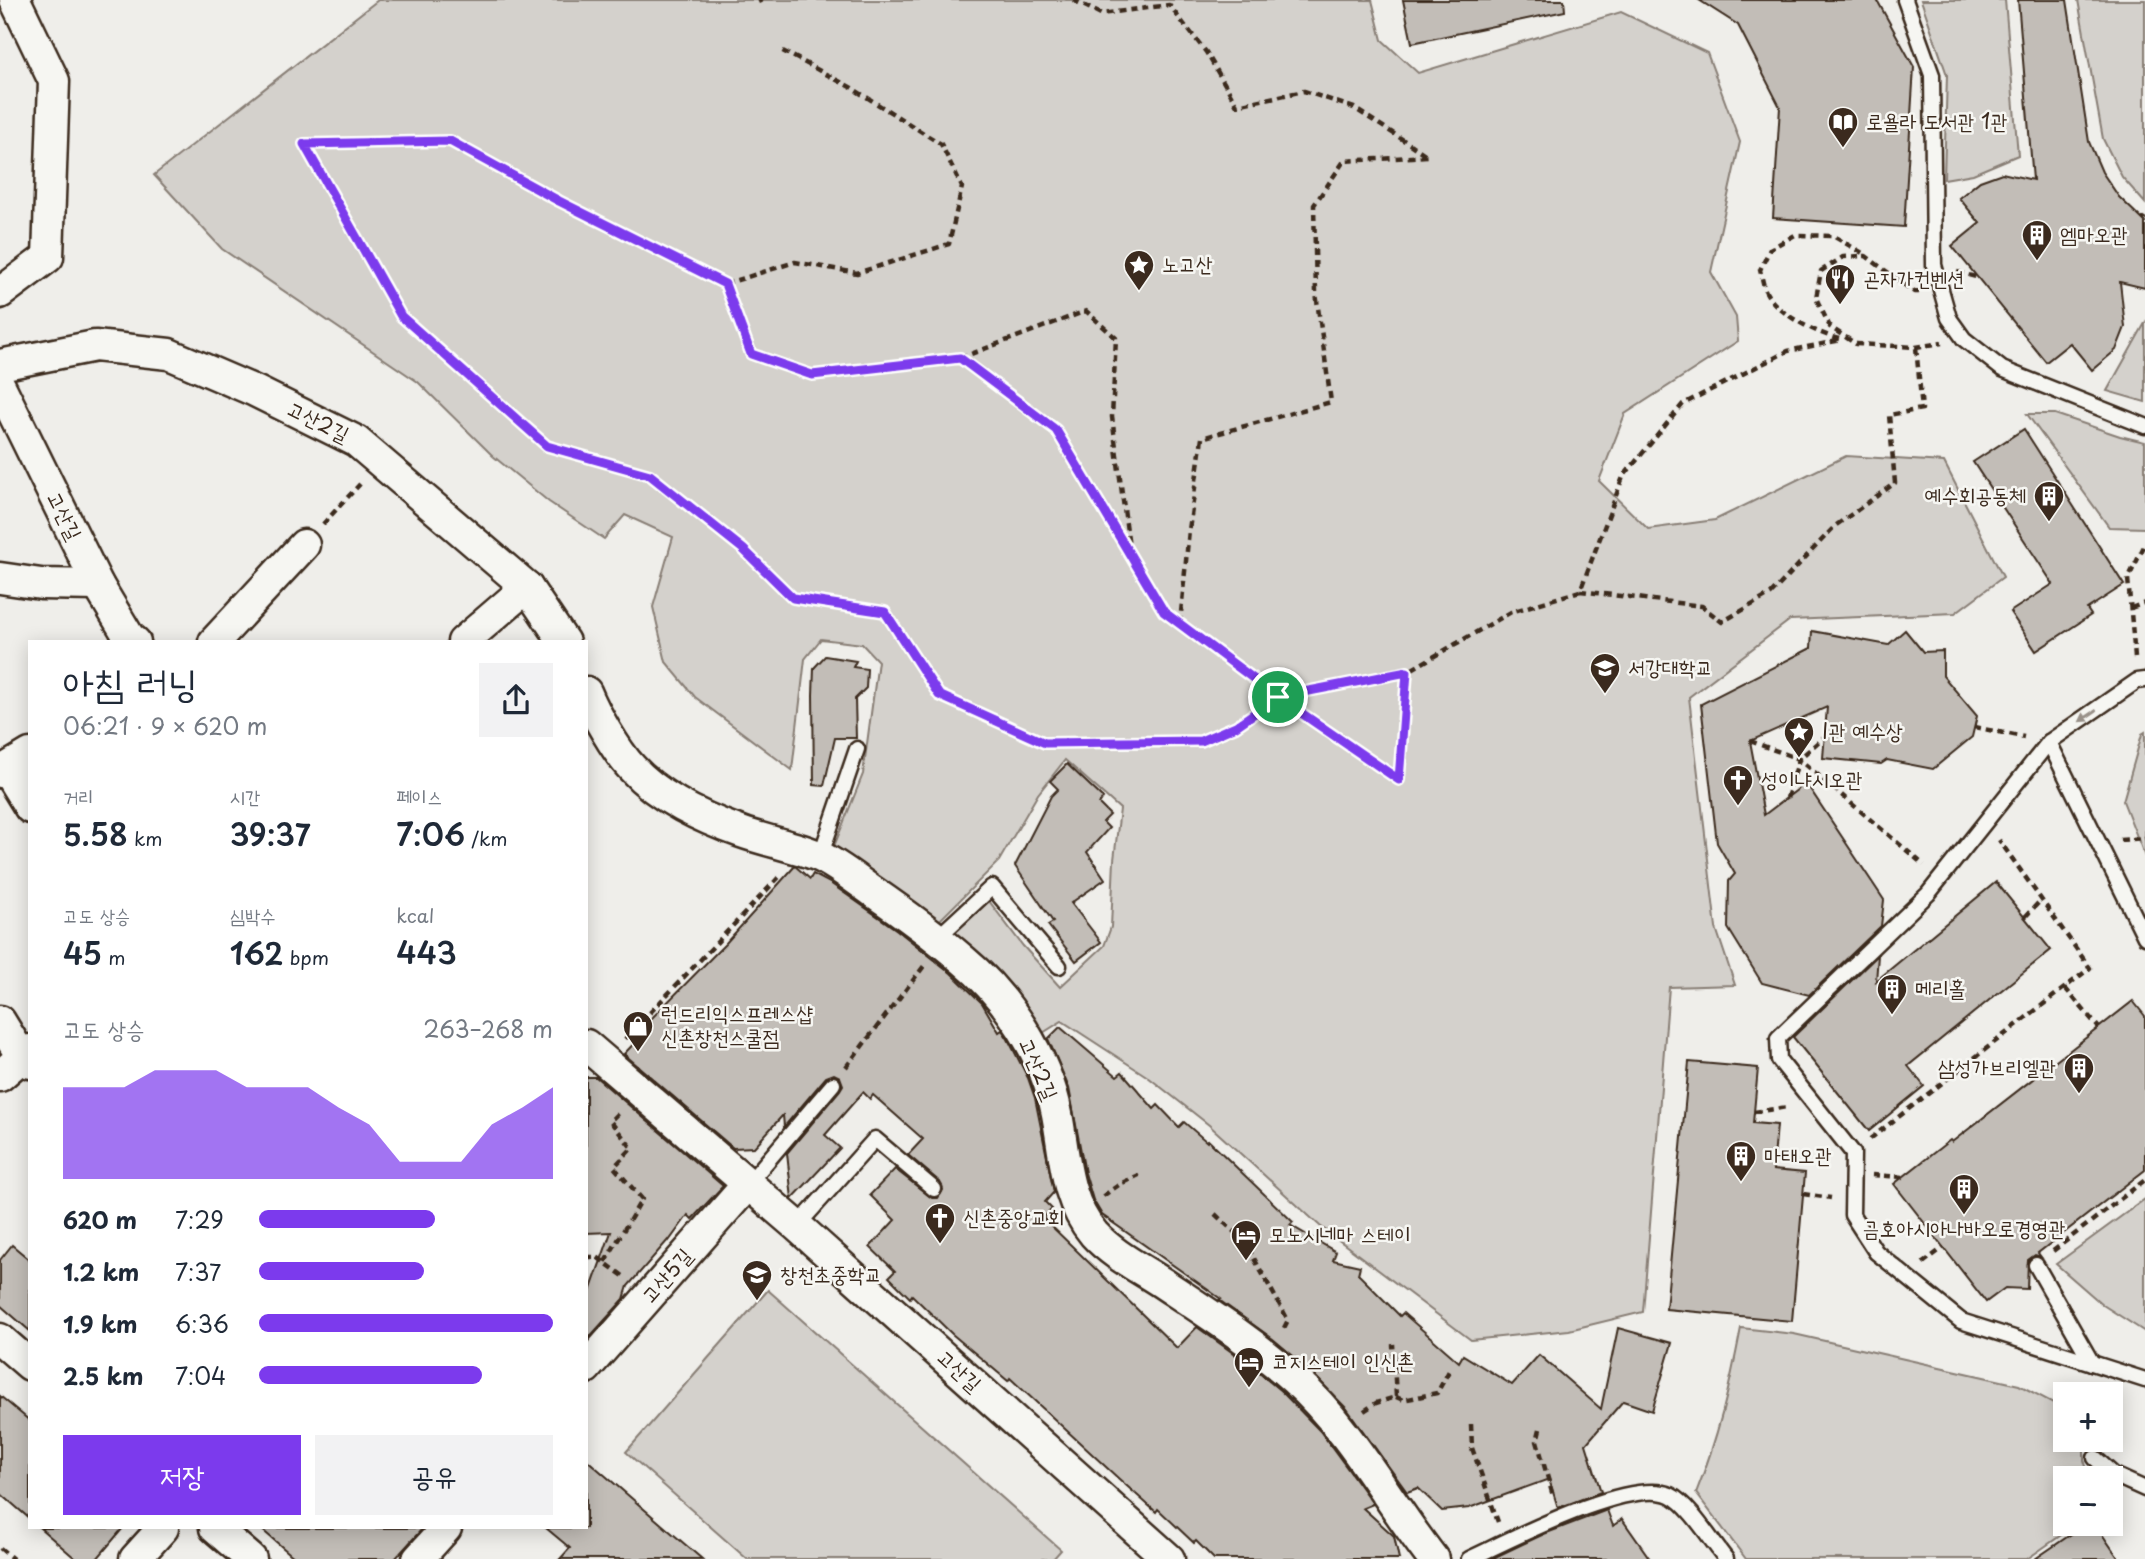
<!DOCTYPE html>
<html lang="ko">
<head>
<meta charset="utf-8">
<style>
  :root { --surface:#fff; --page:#f2f2f3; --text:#1f2937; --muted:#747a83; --accent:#7c3aed }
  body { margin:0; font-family:"Playpen Sans","Poor Story",sans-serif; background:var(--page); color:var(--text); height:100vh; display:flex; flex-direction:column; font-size:26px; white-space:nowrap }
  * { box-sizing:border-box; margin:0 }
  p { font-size:23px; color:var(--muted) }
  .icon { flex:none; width:38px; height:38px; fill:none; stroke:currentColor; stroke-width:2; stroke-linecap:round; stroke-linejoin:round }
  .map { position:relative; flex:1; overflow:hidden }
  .drawer { position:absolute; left:28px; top:640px; width:560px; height:889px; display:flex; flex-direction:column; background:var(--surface); border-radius:0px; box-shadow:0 4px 18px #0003 }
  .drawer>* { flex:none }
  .controls { position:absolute; left:2053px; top:1382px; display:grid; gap:14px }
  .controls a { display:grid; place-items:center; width:70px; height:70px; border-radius:0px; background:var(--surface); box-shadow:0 4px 18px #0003; font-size:35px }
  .pin { position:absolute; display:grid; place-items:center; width:60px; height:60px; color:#fff; margin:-30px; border:4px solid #fff; border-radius:50%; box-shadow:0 2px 7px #0007 }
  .round { display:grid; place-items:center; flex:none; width:74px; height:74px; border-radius:0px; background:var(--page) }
  .headline { display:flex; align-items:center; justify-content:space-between; height:119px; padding:0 35px }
  h1 { font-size:38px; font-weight:600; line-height:52px }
  .figures { display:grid; grid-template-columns:repeat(3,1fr); gap:10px; height:119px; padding:7px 35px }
  .figures div { display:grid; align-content:center }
  .figures b { font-size:30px; font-weight:600 }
  .figures small { font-size:19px; font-weight:400 }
  .figures p { font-size:19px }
  .chart { height:196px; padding:14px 35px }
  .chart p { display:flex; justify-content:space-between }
  .chart svg { width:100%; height:126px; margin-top:7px; fill:var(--accent); opacity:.7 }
  .primary-button { display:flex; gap:14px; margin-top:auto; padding:14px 35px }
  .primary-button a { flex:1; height:80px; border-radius:0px; background:var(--accent); color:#fff; font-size:28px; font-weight:600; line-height:80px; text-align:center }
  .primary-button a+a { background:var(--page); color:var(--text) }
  ul { padding:0 35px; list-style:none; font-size:23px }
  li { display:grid; grid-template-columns:112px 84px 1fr; align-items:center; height:52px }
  li i { height:18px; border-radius:9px; background:var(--accent) }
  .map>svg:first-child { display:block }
  .green { fill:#d4d1cc; stroke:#887e75; stroke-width:2 }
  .building { fill:#c2bdb7; stroke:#3b2a1e; stroke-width:2 }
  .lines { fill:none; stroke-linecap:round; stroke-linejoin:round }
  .lane-casing { stroke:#3b2a1e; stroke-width:19 }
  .street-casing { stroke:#3b2a1e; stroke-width:35 }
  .path { stroke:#3b2a1e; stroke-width:4.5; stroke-dasharray:7 5; stroke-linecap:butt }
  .lane { stroke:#f6f6f2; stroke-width:14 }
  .street { stroke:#f6f6f2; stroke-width:30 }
  .oneway { fill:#989088 }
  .route-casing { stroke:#fff; stroke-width:14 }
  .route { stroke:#7c3aed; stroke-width:9 }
  .labels { text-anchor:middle; stroke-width:5; stroke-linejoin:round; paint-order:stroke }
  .poi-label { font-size:21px; fill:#3b2a1e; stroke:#f6f6f2; text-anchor:start }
  .street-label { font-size:21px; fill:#3b2a1e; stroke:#f6f6f2 }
</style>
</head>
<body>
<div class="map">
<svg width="2145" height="1559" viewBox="0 0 2145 1559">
  <rect width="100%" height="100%" fill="#efeeea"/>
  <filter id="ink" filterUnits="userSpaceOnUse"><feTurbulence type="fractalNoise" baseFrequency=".0143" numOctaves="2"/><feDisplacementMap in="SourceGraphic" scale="14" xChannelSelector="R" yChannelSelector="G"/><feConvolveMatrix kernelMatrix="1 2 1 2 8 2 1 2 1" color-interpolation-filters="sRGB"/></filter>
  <g filter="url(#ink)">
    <!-- green -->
    <g class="green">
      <path d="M378,0h994l10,40 36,33 203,-61 86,41 33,89 -29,130 25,45 2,24 -113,73 -26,67 49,48 67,-9 131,-64 98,6 59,115 -48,36 -165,7 -101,77 27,231 19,57 -66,2 -26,325 -74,18 -98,10 -151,-114 -111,-101 -61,-48 -86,-56 -24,15 -86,-102 37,-33 34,45 37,41 44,-41 7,-19 3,-67 6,-51 -55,-49 -27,34 -39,67 -62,62 -56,-45 -48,-29 30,-75 15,-113 -16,-17 -41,-5 -16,20 -13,111 -97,-73 -29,-35 -13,-55 20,-70 -48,-22 -21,24 -55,-37 -56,-46 -75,-74 -196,-133 -68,-74z"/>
      <path d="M1921,0h84l13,155 -45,19 -29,5 3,-104z"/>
      <path d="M2078,0h67v203l-23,-26 -19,-38z"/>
      <path d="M2145,323v79l-38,-11z"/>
      <path d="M2027,414h28l65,22 25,6v86l-36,-1z"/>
      <path d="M2145,732v125l-22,-56 19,-67z"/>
      <path d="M2145,1199v133l-42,-27 -47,-41z"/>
      <path d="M768,1290l293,260 -8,9h-306l-121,-107z"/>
      <path d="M1741,1328l53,6 225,51 46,24v31h19v20l6,19h-25v45h12l-50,35h-281l-50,-66c22,-55 34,-107 45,-165z"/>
    </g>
    <!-- building -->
    <g class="building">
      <path d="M1403,0h161l1,11 -153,32z"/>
      <path d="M1699,0h178l37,67 -10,160 -131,-9 7,-111 -42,-82z"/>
      <path d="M2018,0h49l22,142 13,30 17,25 26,25v66l-25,-6 5,45 -9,23 -24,20 -22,-27 -24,19 -94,-116 28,-23 -21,-25 21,-17 22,-8 31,7z"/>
      <path d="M2024,429l100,156 -37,24 4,6 -55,36 -26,-39 43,-28 -80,-122z"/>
      <path d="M1905,630l18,22 20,-1v25l34,40 -5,21 -39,32 -46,-9 -6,4 -58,-6 4,-51 -77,34 14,74 42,-32 78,117 -3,26 -72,69 -47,-12 -34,-55 1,-47 6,-7 -18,-31 -16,-139 110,-56 1,-17 76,14z"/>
      <path d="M825,656l31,5 -3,6 14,2 -1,19 -11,11 1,39h-21l-11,48 -10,-1 -1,-90 1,-27z"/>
      <path d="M1067,764l36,34 -4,6 11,11 -7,7 6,6 -22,24 18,27 -34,24 30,39 -25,19 -28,-36 5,-3 -38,-56 36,-70 7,-7 -8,-8z"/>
      <path d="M795,866l15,13 3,-5 17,9 67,47 54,43 31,30 17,29 3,-2 6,9 20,39 7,20 19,94 -9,10 7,7 -9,9 134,130 20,-21 54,39 31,26 38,39 33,45 20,28 -10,4 31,28 5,23h-185l-18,-18 -2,2 -36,-34 -2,3 -37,-33 -109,-101 -2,3 -56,-47 -40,-39 -2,3 -21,-21 6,-6 -25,-24 25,-27 -25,-25 25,-26 37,29h6l5,-8 -3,-8 -32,-27 15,-16 -50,-44 -3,4 -7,-7 -38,43 15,13 -48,51 -5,-46 53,-63 3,-5 -3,-8 -6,-3 -8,3 -42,50 -1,-12 -29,32 -21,1 -109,-94 20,-21 -3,-4 84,-85z"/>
      <path d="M1996,882l55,68 -143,116 16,20 -55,45 -76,-94 85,-82 -2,26z"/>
      <path d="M2133,1001l12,15v154l-107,83 3,4 -6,-2 -7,5 -1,29 -22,-1 -19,14 -92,-118 56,-44 2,2z"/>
      <path d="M1060,1027l57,49 5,-4 32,37 4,-4 21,22 5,-5 23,20 1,-2 85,82 -3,3 46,27 -3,8 27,6 -2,8 42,42 3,-3 56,49 4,-7 49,30 27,-30 62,54 17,-81 54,15 -20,68 -29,-10 -37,43 15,48 -43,16 -9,-29 -80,29 -27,3 -24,-23 -11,4 -60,-83 -42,-43 -32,-27 -54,-39 2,-1 -119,-84 -9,-15 -8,-27 -16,-85 -21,-49z"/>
      <path d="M1689,1062l69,6 -5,55 24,2 -4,45 32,3 -13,148 -126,-12z"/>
      <path d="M586,1077h10l127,109 -31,33 -4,-4 -19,26 -1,-1 -40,46 -4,13 -38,42v-38l25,-71 -25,1z"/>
      <path d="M12,1245l18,15v71l-30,-26v-45z"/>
      <path d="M0,1396l30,25v98l-30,-26z"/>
      <path d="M586,1459l116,100h-142l10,-11 -24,-20h40z"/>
      <path d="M1607,1510l6,16 9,-7 28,40h-159l53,-25z"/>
      <path d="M2086,1524h9l24,35h-84z"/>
      <path d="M40,1528h83l-26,31h-21z"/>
      <path d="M260,1528h163l-28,31h-99z"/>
    </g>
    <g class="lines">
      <!-- lane casing -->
      <g class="lane-casing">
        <g id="lane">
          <path d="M1905,0l27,75 2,190 15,53 15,21 38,30 143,57"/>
          <path d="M2145,680l-8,1 -88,61 96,195"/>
          <path d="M2049,742l-121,152 -150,144 1,22 74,93 -1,62 24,37 85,69 184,59"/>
          <path d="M820,857l37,-108"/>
          <path d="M937,938l55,-51 67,79"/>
          <path d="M747,1185l86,-101"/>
          <path d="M797,1226l78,-87 59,50"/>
          <path d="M2036,1265l56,98"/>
          <path d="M2095,1458l19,17 31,14"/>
          <path d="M1469,1559c41,-19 161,-82 201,-64 19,9 42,47 56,64"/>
        </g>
      </g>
      <!-- street casing -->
      <g class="street-casing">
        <g id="street">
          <path d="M0,293l48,-36 6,-176 -39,-81"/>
          <path d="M0,365l95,-19 74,8 86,37 101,50 171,146 37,55"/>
          <path d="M0,386l98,199 31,52 6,5"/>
          <path d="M0,578l41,6 57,1"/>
          <path d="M214,642l90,-97"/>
          <path d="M463,642l64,-55"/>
          <path d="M586,692c9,22 30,59 46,76 28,31 70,50 109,64 25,9 53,14 78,24 19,9 36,23 53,35 32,22 62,44 91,69 45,37 83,97 94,154 8,42 8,86 37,120 18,20 44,33 67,48 45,30 92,60 133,97 57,51 92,120 139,180"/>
          <path d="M6,769l24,39"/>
          <path d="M0,772l30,-18"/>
          <path d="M0,1021l22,36 8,6"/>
          <path d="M586,1045l211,181 372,333"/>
          <path d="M0,1076l30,-26"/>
          <path d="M0,1339l30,26"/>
          <path d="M586,1368l161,-183"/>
          <path d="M215,1528l36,31"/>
          <path d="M135,1559l28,-31"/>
          <path d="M418,1559l28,-31"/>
        </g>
      </g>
      <!-- path -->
      <g class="path">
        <path d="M1073,0l28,14 68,-9 37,47 31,53 67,-14 50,17 74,48 -84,5 -30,44 2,88 15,109 -129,36 -13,92 -9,93"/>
        <path d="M758,2l4,-2"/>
        <path d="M2143,220l2,-3"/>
        <path d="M1957,272l19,5"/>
        <path d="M725,284l70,-22 62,11 92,-29 13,-57 -21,-43 -89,-56 -73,-39"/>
        <path d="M1919,292h-5l-48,-36 -23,1 -22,14 -5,27 14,29 26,17 60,3 26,-4"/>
        <path d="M1839,339c-23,-6 -62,-25 -73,-47 -3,-7 -4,-15 -6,-22l10,-21 25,-14 38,1 33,19"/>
        <path d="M960,358l126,-47 30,27 -4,79 18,137"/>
        <path d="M323,524l37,-40"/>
        <path d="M1580,591l122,15 20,16 49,-28 64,-68 60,-43 -6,-68 33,-6 -6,-62"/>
        <path d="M2131,608l14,-5"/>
        <path d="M2135,658l-7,-79 17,-35"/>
        <path d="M1974,727l50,10"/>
        <path d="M1750,741l49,18 125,106"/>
        <path d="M1042,743l159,-2 35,-15 42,-29 122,83 7,-108"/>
        <path d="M1045,743l-106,-48 -54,-82 -92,-15 -50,-49 -93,-74 -103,-29 -146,-131 -97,-171 146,-4 109,61 166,83 26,70 61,21 148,-17 96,72 108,182 114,85 129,-25 104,-60 69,-21 43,-114 60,-73 105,-53 53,-11"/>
        <path d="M1787,798l12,-39 26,-23"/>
        <path d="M2120,840l25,-2"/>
        <path d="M2025,917l16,-17"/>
        <path d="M2065,988l34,40"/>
        <path d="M625,1039l155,-163"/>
        <path d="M846,1067l78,-101"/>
        <path d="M1754,1112l33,-5"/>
        <path d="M1870,1139l220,-171 -91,-128"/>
        <path d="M1872,1175l31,2"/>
        <path d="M1803,1194l28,4"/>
        <path d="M1103,1196l17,-12 19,-9"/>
        <path d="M1215,1214l30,28 43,78 -5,10"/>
        <path d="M2053,1251l92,-71"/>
        <path d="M586,1257h11l29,21"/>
        <path d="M605,1262l37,-63 -28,-32 18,-19 -22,-27 8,-8"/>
        <path d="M1923,1263l21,-16"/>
        <path d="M1396,1397l7,3 34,-7 13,-24"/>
        <path d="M1364,1411l12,-8 20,-6 -3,-53"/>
        <path d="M1471,1424l1,24 26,74"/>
        <path d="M1540,1429l-3,12 16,55"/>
        <path d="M0,1548l13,11"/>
      </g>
      <!-- lane -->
      <use href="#lane" class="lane"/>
      <!-- street -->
      <use href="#street" class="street"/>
    </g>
    <!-- one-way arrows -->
    <defs><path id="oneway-solid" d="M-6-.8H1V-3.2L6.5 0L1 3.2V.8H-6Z" transform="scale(1.75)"/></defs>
    <use class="oneway" href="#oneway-solid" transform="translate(2088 716) rotate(146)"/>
  </g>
  <g class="lines" filter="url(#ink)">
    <!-- route casing -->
    <g class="route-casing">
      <path id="route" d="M1278,697l-42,29 -35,15 -156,2 -106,-48 -54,-83 -92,-14 -50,-49 -93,-74 -103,-29 -146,-130 -97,-172 146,-3 109,60 166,83 26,70 61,21 148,-17 96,72 108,182 114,85 129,-25 -8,108 -121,-83"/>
    </g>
    <!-- route -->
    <use href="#route" class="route"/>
  </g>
  <!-- icons -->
  <defs>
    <g id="library-pin" transform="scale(1.575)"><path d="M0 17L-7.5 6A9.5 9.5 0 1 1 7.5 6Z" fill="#3b2a1e" stroke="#f6f6f2"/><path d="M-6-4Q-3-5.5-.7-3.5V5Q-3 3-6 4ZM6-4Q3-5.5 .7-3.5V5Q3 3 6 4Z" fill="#fff"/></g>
    <g id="building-pin" transform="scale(1.575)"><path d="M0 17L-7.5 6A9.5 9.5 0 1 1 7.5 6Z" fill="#3b2a1e" stroke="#f6f6f2"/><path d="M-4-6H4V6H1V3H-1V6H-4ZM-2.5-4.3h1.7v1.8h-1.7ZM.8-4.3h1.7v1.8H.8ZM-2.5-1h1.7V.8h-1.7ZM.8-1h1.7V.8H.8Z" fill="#fff"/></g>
    <g id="sight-pin" transform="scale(1.575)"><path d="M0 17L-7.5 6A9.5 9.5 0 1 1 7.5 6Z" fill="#3b2a1e" stroke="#f6f6f2"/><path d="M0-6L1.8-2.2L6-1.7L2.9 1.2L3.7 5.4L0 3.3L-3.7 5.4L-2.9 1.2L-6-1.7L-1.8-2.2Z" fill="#fff"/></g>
    <g id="restaurant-pin" transform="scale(1.575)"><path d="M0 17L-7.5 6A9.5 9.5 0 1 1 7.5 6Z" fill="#3b2a1e" stroke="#f6f6f2"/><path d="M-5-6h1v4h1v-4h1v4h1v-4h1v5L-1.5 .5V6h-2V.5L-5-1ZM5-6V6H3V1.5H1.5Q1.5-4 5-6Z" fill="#fff"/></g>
    <g id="university-pin" transform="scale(1.575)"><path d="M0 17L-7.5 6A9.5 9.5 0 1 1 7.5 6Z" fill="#3b2a1e" stroke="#f6f6f2"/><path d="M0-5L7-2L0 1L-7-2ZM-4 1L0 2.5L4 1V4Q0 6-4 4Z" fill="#fff"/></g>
    <g id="church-pin" transform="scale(1.575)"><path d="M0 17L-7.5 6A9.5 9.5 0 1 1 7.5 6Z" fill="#3b2a1e" stroke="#f6f6f2"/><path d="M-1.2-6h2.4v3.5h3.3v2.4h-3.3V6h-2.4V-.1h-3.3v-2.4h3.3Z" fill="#fff"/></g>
    <g id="shop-pin" transform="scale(1.575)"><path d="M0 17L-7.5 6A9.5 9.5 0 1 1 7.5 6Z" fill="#3b2a1e" stroke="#f6f6f2"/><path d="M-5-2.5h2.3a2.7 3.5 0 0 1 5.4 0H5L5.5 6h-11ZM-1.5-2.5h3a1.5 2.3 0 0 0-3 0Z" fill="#fff"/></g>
    <g id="hotel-pin" transform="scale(1.575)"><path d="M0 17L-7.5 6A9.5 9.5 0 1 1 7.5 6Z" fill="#3b2a1e" stroke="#f6f6f2"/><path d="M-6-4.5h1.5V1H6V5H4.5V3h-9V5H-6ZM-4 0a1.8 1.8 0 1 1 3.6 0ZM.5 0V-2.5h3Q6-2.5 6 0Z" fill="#fff"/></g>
    <g id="school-pin" transform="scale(1.575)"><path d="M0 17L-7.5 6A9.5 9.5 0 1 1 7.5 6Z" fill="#3b2a1e" stroke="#f6f6f2"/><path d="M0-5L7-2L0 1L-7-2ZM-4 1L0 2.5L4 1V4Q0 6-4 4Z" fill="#fff"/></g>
  </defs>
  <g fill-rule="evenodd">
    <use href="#library-pin" x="1843" y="122"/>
    <use href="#building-pin" x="2037" y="235"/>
    <use href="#sight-pin" x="1139" y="265"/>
    <use href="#restaurant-pin" x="1840" y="279"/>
    <use href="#building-pin" x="2049" y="496"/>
    <use href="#university-pin" x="1605" y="668"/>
    <use href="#sight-pin" x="1799" y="732"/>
    <use href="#church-pin" x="1738" y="780"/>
    <use href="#building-pin" x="1892" y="989"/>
    <use href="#shop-pin" x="638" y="1026"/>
    <use href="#building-pin" x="2079" y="1068"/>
    <use href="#building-pin" x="1741" y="1156"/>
    <use href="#building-pin" x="1964" y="1189"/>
    <use href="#church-pin" x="940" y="1218"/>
    <use href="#hotel-pin" x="1246" y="1235"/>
    <use href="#school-pin" x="757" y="1275"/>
    <use href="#hotel-pin" x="1249" y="1362"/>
  </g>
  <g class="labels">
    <!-- poi labels -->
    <g class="poi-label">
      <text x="1866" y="129">로욜라 도서관 1관</text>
      <text x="2060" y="242">엠마오관</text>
      <text x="1162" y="272">노고산</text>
      <text x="1863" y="286">곤자가컨벤션</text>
      <text x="2026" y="503" text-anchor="end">예수회공동체</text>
      <text x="1628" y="675">서강대학교</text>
      <text x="1822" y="739">I관 예수상</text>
      <text x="1761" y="787">성이냐시오관</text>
      <text x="1915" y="996">메리홀</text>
      <text x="661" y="1021">런드리익스프레스샵<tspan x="661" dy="24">신촌창천스쿨점</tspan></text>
      <text x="2056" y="1075" text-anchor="end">삼성가브리엘관</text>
      <text x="1764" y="1163">마태오관</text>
      <text x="963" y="1225">신촌중앙교회</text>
      <text x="1964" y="1236" text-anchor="middle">금호아시아나바오로경영관</text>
      <text x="1269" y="1242">모노시네마 스테이</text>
      <text x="780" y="1282">창천초중학교</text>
      <text x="1272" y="1369">코지스테이 인신촌</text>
    </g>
    <!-- street labels -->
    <g class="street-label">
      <text transform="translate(318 422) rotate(26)" y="7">고산2길</text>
      <text transform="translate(64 516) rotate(63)" y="7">고산길</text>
      <text transform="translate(1038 1069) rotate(66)" y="7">고산2길</text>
      <text transform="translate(667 1276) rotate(-49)" y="7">고산5길</text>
      <text transform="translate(959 1371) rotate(42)" y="7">고산길</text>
    </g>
  </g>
</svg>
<div class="controls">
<a>+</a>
<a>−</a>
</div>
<div class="pin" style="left:1278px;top:697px;background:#1e9e55"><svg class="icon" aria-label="arrive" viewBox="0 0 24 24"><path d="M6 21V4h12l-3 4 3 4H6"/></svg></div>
<section class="drawer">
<div class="headline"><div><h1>아침 러닝</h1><p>06:21 · 9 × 620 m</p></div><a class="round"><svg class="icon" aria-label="share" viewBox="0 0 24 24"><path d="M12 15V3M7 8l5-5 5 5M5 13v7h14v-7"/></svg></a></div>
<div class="figures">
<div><p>거리</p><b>5.58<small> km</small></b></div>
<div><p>시간</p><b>39:37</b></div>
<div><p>페이스</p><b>7:06<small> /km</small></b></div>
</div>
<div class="figures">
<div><p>고도 상승</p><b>45<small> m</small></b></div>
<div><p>심박수</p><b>162<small> bpm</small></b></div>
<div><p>kcal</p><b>443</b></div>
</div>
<div class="chart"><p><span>고도 상승</span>263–268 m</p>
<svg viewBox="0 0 160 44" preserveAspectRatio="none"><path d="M0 44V12L10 12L20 12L30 6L40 6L50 6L60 12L70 12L80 12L90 19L100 25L110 38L120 38L130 38L140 25L150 19L160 12V44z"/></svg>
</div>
<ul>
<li><b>620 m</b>7:29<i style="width:60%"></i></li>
<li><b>1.2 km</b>7:37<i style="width:56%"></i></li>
<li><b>1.9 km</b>6:36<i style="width:100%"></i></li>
<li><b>2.5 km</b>7:04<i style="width:76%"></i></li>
</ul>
<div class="primary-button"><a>저장</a><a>공유</a></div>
</section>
</div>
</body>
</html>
